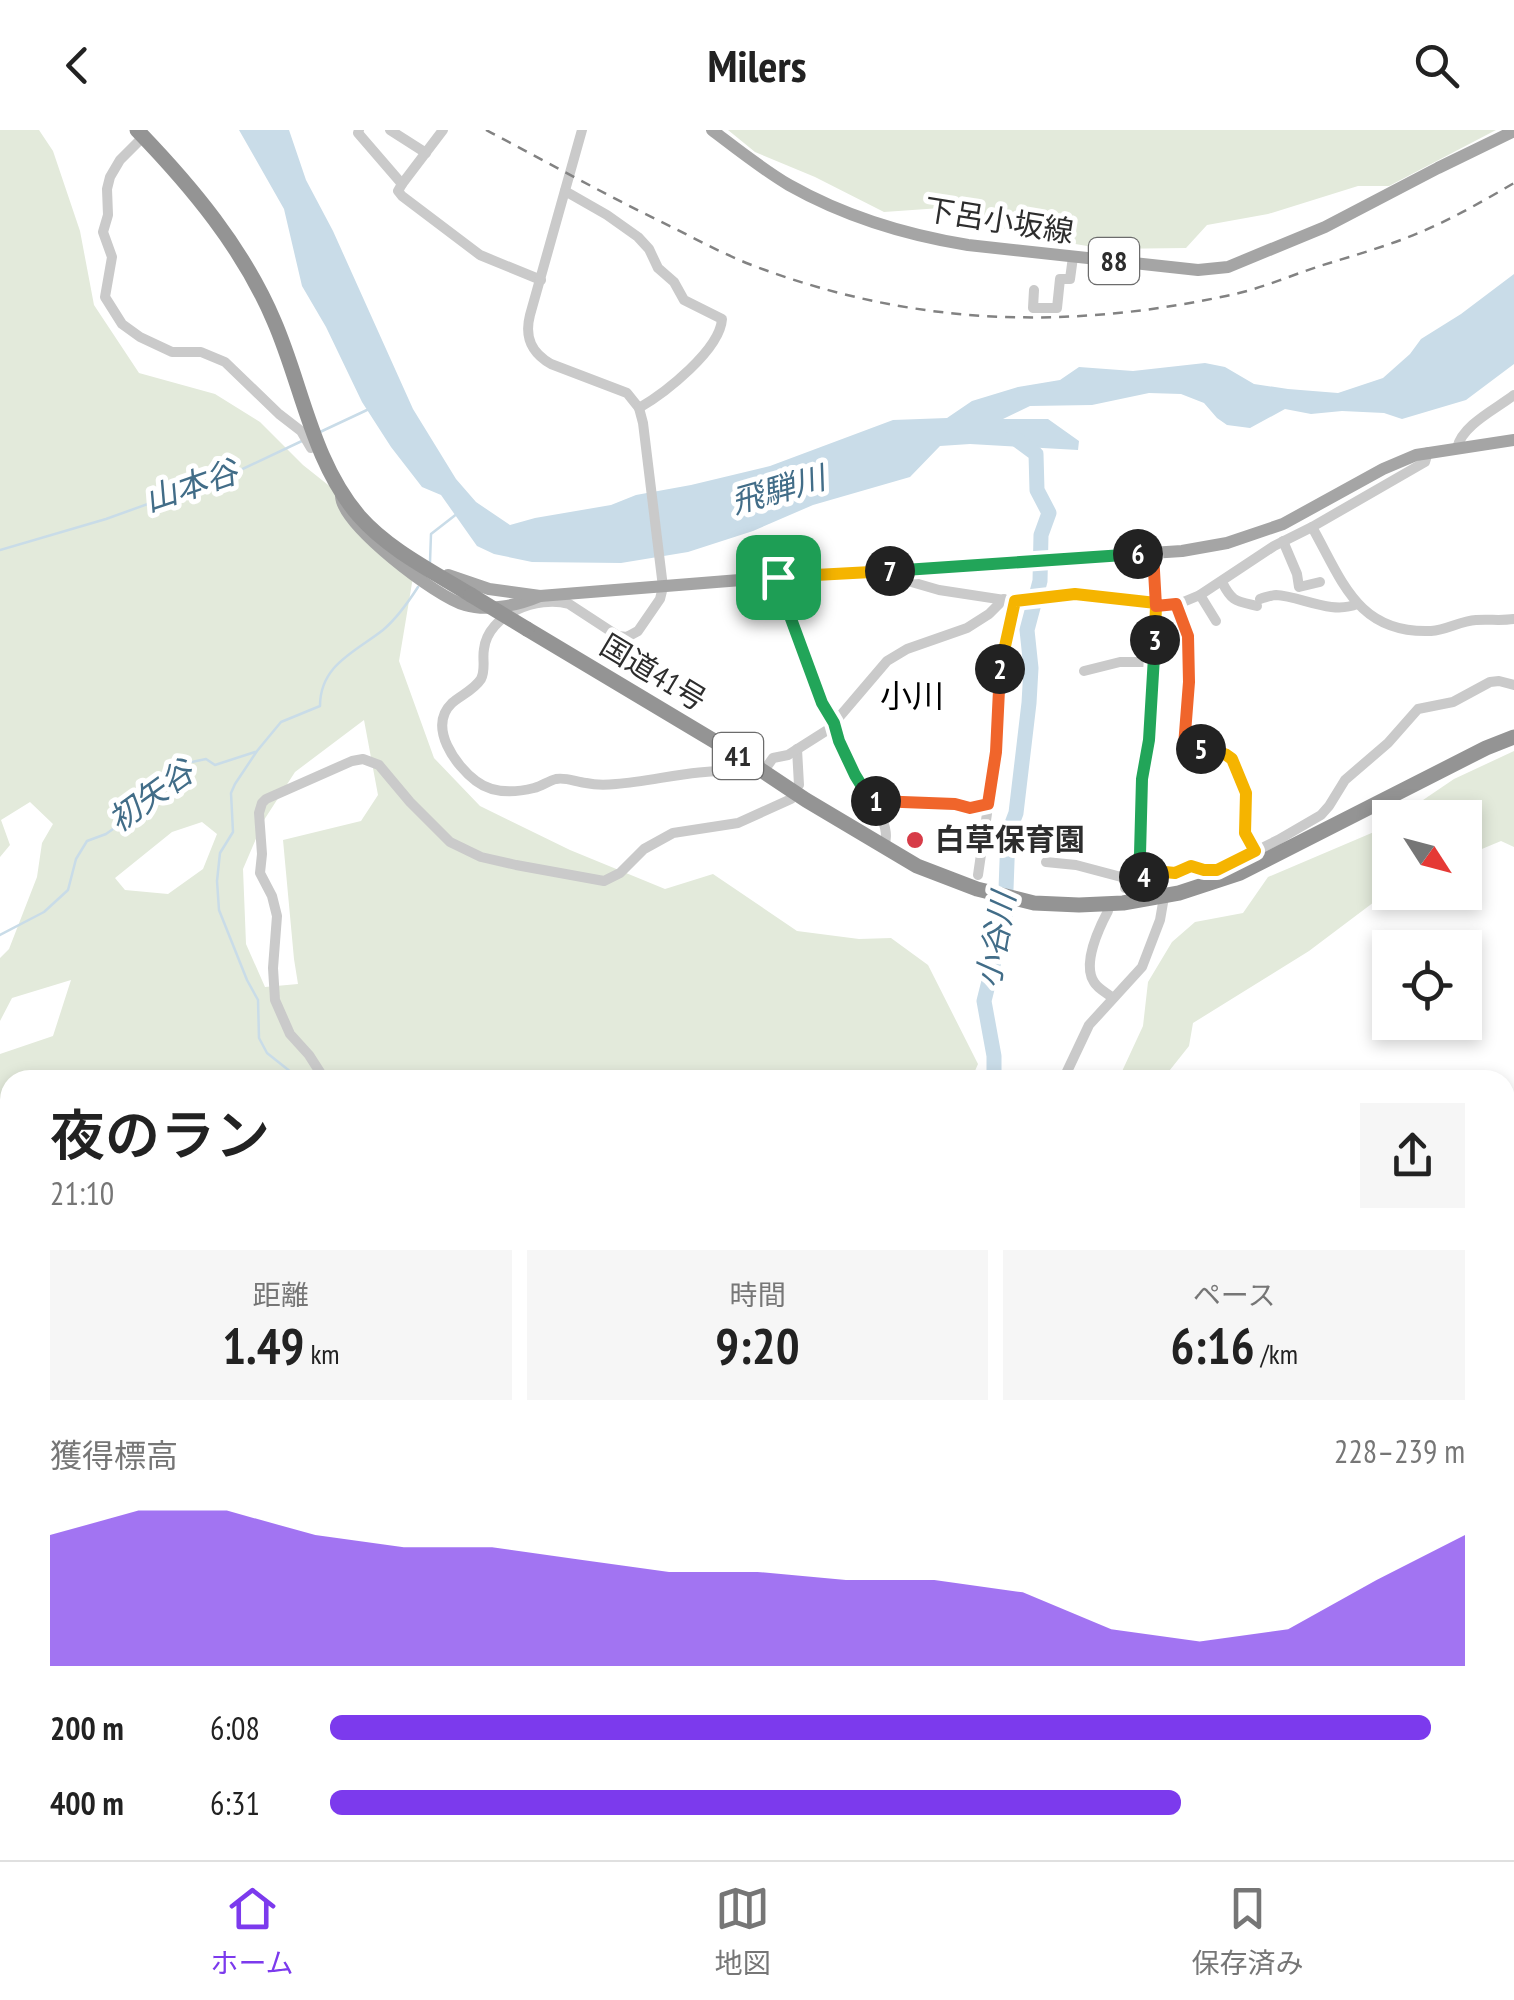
<!DOCTYPE html>
<html lang="ja">
<head>
<meta charset="utf-8">
<style>
  :root { --surface:#fff; --page:#f6f6f6; --text:#222; --muted:#767676; --line:#e0e0e0; --accent:#7c3aed }
  body { margin:0; font-family:"PT Sans Narrow","Noto Sans JP",sans-serif; background:var(--page); color:var(--text); height:100vh; display:flex; flex-direction:column; font-size:38px; white-space:nowrap }
  * { box-sizing:border-box; margin:0 }
  p { font-size:32px; color:var(--muted) }
  .icon { flex:none; width:55px; height:55px; fill:none; stroke:currentColor; stroke-width:2; stroke-linecap:round; stroke-linejoin:round }
  .map { position:relative; flex:1; overflow:hidden }
  .details { position:absolute; left:0px; top:940px; width:1515px; height:790px; display:flex; flex-direction:column; background:var(--surface); border-radius:30px 30px 0 0; box-shadow:0 5px 15px #0003 }
  .details>* { flex:none }
  .needle { width:65px; rotate:126deg }
  .tools { position:absolute; left:1372px; top:670px; display:grid; gap:20px }
  .tools a { display:grid; place-items:center; width:110px; height:110px; border-radius:0px; background:var(--surface); box-shadow:0 5px 15px #0003; font-size:50px }
  .pin { position:absolute; display:grid; place-items:center; width:85px; height:85px; color:#fff; margin:-42px; border-radius:20px; box-shadow:0 5px 15px #0006 }
  .km { position:absolute; width:50px; height:50px; margin:-25px; border-radius:50%; background:#222; color:#fff; font-size:28px; line-height:50px; text-align:center }
  .round { display:grid; place-items:center; flex:none; width:105px; height:105px; border-radius:0px; background:var(--page) }
  .summary { display:flex; align-items:center; justify-content:space-between; height:170px; padding:0 50px }
  h1 { font-size:55px; font-weight:600; line-height:75px }
  .metrics { display:grid; grid-template-columns:repeat(3,1fr); gap:15px; height:170px; padding:10px 50px }
  .metrics div { display:grid; align-content:center; border-radius:0px; background:var(--page); text-align:center }
  .metrics b { font-size:50px; font-weight:600 }
  .metrics small { font-size:28px; font-weight:400 }
  .metrics p { font-size:28px }
  .chart { height:280px; padding:20px 50px }
  .chart p { display:flex; justify-content:space-between }
  .chart svg { width:100%; height:180px; margin-top:10px; fill:var(--accent); opacity:.7 }
  ul { padding:0 50px; list-style:none; font-size:32px }
  li { display:grid; grid-template-columns:160px 120px 1fr; align-items:center; height:75px }
  li i { height:25px; border-radius:12px; background:var(--accent) }
  header { display:flex; justify-content:space-between; align-items:center; height:130px; padding:0 50px; background:var(--surface); font-size:45px; font-weight:600 }
  .dock { display:flex; justify-content:space-around; align-items:center; height:140px; border-top:2px solid var(--line); background:var(--surface); font-size:28px; color:var(--muted) }
  .dock a { display:grid; justify-items:center; gap:5px }
  .dock .active { color:var(--accent) }
  .map>svg:first-child { display:block }
  .green { fill:#e3eadb; fill-rule:evenodd }
  .water { fill:#c9dce8 }
  .lines { fill:none; stroke-linecap:round; stroke-linejoin:round }
  .stream { stroke:#c9dce8; stroke-width:2.5 }
  .river { stroke:#c9dce8; stroke-width:15 }
  .minor { stroke:#cacaca; stroke-width:10 }
  .major { stroke:#a5a5a5; stroke-width:12 }
  .highway { stroke:#949494; stroke-width:15 }
  .rail { stroke:#828282; stroke-width:2.5; stroke-dasharray:10 8; stroke-linecap:butt }
  .highway-bridge { stroke:#949494; stroke-width:15 }
  .split-1-casing { stroke:#fff; stroke-width:20 }
  .split-2-casing { stroke:#fff; stroke-width:20 }
  .split-3-casing { stroke:#fff; stroke-width:20 }
  .split-4-casing { stroke:#fff; stroke-width:20 }
  .split-5-casing { stroke:#fff; stroke-width:20 }
  .split-6-casing { stroke:#fff; stroke-width:20 }
  .split-7-casing { stroke:#fff; stroke-width:20 }
  .split-8-casing { stroke:#fff; stroke-width:20 }
  .split-1 { stroke:#22a559; stroke-width:12 }
  .split-2 { stroke:#f0652b; stroke-width:12 }
  .split-3 { stroke:#f5b400; stroke-width:12 }
  .split-4 { stroke:#22a559; stroke-width:12 }
  .split-5 { stroke:#f5b400; stroke-width:12 }
  .split-6 { stroke:#f0652b; stroke-width:12 }
  .split-7 { stroke:#22a559; stroke-width:12 }
  .split-8 { stroke:#f5b400; stroke-width:12 }
  .poi-dot { fill:#d73c48; stroke:#fff; stroke-width:4 }
  .labels { text-anchor:middle; stroke-width:10; stroke-linejoin:round; paint-order:stroke }
  .shield { fill:#fff; stroke:#6c6c6c; stroke-width:2.5 }
  .shield-label { font-size:28px; font-weight:bold; fill:#2d2d2d }
  .street-label { font-size:30px; fill:#2d2d2d; stroke:#fff }
  .poi-label { font-size:30px; font-weight:bold; fill:#2d2d2d; stroke:#fff; text-anchor:start }
  .water-label { font-size:32px; font-style:italic; fill:#426d88; stroke:#fff }
  .neighbourhood-label { font-size:32px; fill:#000; stroke:#fff }
</style>
</head>
<body>
<header><svg class="icon" aria-label="back" viewBox="0 0 24 24"><path d="M15 5l-7 7 7 7"/></svg>Milers<svg class="icon" aria-label="search" viewBox="0 0 24 24"><circle cx="10" cy="10" r="6"/><path d="M15 15l6 6"/></svg></header>
<div class="map">
<svg width="1514" height="1730" viewBox="0 0 1514 1730">
  <rect width="100%" height="100%" fill="#fff"/>
  <!-- green -->
  <g class="green">
    <path d="M0,0h39l14,21 27,80 14,74 45,68 76,21 45,28 43,43 34,27 78,73 -16,96 35,97 46,48 90,44 95,39 48,-15 84,57 62,8 32,-1 37,27 50,99 -7,16h-961v42l-10,-4v-64l53,-18 18,-56 -59,18 -12,23v-63l9,-9 28,-72 5,-34 11,-19 -23,-22 -29,18 9,25 -10,12zM364,590l14,75 -17,26 -78,19 11,119 4,25 -33,3 -19,-43 -3,-75 21,-49 31,-48zM202,692l15,12 -14,35 -35,25 -43,-4 -10,-12 57,-46z"/>
    <path d="M728,0h768l-107,56h-31l-90,28 -61,11 -21,23 -81,1 -89,-15 -61,-27 -71,5 -69,-35 -60,-25z"/>
    <path d="M1514,621v96l-13,-6 -36,15v-38l-67,-1 56,-38z"/>
    <path d="M1390,693v67l-81,61 -116,72 -4,23 -27,34h-44l25,-54 5,-44 24,-40 23,-20 48,-9 25,-36 113,-48z"/>
    <path d="M1514,1005v725h-204l-8,-10h203v-711z"/>
    <path d="M10,1051v669h1068l8,10h-1086v-670z"/>
  </g>
  <!-- water -->
  <path class="water" d="M239,0h50l17,50 27,51 80,178 43,70 20,23 34,23 25,-7 76,-13 25,-10 55,-10 79,-19 123,-46 54,-2 25,-17 46,-14 42,-7 19,-13 54,4 72,-8 20,4 29,17 34,5 50,4 45,-15 27,-24 11,-15 40,-25 53,-40v90l-48,36 -64,19 -18,-6 -42,-2 -31,3 -26,-5 -35,19 -23,-3 -10,-7 -13,-15 -23,-9 -32,-1 -57,12 -62,1 -27,13h45l31,22 -1,9 -108,-6 -30,2 -30,31 -97,28 -60,26 -65,21 -67,11 -89,-1 -38,-8 -17,-8 -36,-51 -19,-8 -31,-40 -29,-45 -36,-75 -24,-41 -18,-77z"/>
  <g class="lines">
    <!-- stream -->
    <g class="stream">
      <path d="M320,302l47,-22"/>
      <path d="M0,420l106,-31 128,-46 70,-33"/>
      <path d="M430,432l1,-28 27,-21"/>
      <path d="M0,805l44,-23 24,-22 8,-31 11,-18 19,-7 21,-15 18,-21 18,-6 24,-29 19,-4 9,6 40,-13"/>
      <path d="M301,950l-34,-27 -8,-15 -1,-38 -11,-20 -28,-70 -2,-29 3,-28 13,-21 -2,-39 4,-9 22,-33 24,-29 39,-16c0,-41 35,-54 63,-76 13,-11 26,-29 35,-43"/>
      <path d="M0,1502l10,-4"/>
    </g>
    <!-- river -->
    <g class="river">
      <path d="M994,950v-24l-10,-55 21,-84 3,-83 8,-21 13,-110 2,-35 -4,-38 13,-49 1,-46 8,-22 -12,-23 -1,-36 -23,-17"/>
      <path d="M1269,1720l22,10"/>
    </g>
    <!-- minor -->
    <g class="minor">
      <path d="M359,0l-1,3 44,51 -4,7 4,5 78,59 61,25"/>
      <path d="M390,0l36,23"/>
      <path d="M582,0l-52,185c-6,23 2,38 21,49l76,29 12,15 4,15 20,164 -3,12 -22,32 -11,6 -9,-1 -49,-32c-31,-9 -81,10 -85,45 -2,10 2,20 -3,30 -7,11 -20,16 -29,24 -25,24 4,63 24,78 17,13 38,12 58,7 8,-2 14,-7 22,-9 10,-2 20,3 30,4 9,2 20,2 30,1 41,-3 80,-16 122,-12l8,-12"/>
      <path d="M143,7l-23,23 -10,17 -3,12 1,26 -5,17 9,25 -7,40 17,27 18,13 32,15h29l24,10 54,52 22,17 10,17 8,-2"/>
      <path d="M402,54l41,-54"/>
      <path d="M565,61l42,24 31,22 11,12 9,19 16,14 10,18 38,19c-2,31 -57,74 -83,89"/>
      <path d="M1034,160l-1,18h24l3,-29h10l3,-22"/>
      <path d="M1457,318c5,-23 39,-39 57,-53"/>
      <path d="M1312,397c30,53 45,107 119,104 16,-1 29,-10 45,-11 13,-1 25,1 38,-1"/>
      <path d="M1283,411l14,33 2,13 21,-5"/>
      <path d="M900,440l8,11 31,9 79,12 57,-8h18l63,9"/>
      <path d="M778,447c7,38 28,89 44,124 3,7 8,13 11,20 9,19 13,39 24,58 12,20 36,44 27,68"/>
      <path d="M1222,452c10,20 14,19 35,24"/>
      <path d="M1200,465l16,26"/>
      <path d="M1260,469c2,-1 13,-4 16,-4 24,1 56,20 81,9"/>
      <path d="M1176,475l12,31 1,46 -5,64 41,7 7,6 13,34v40l10,18"/>
      <path d="M1156,476l20,-1 24,-10 74,-49 38,-19 113,-65 3,-10"/>
      <path d="M1084,541l36,-9h32"/>
      <path d="M797,619l2,36"/>
      <path d="M763,642l10,-14 15,-3 41,-26 58,-68 20,-12 60,-21 22,-14 15,-15"/>
      <path d="M871,671l84,3 14,4 20,-4"/>
      <path d="M1046,732l30,3 49,13 50,-5 16,-7 13,4h13l61,-30 43,-25 8,-9 16,-26 43,-37 30,-34 35,-7 37,-20 9,-1 15,4"/>
      <path d="M978,745l18,-123 4,-86 15,-65"/>
      <path d="M1125,758l9,-10 7,-24 1,-75 7,-39 3,-78 5,-37 -4,-72"/>
      <path d="M1108,781c-9,17 -26,53 -14,71 4,7 13,11 19,16"/>
      <path d="M325,950l-16,-25 -19,-21 -15,-34 -2,-32 4,-52 -5,-20 -12,-23 2,-19 -3,-41 3,-10 4,-4 86,-38 11,-2 16,6 31,37 40,40 31,15 35,8 88,16 16,-8 24,-24 29,-16 65,-10 53,-24"/>
      <path d="M1063,950l26,-55 53,-58 18,-47 4,-23"/>
      <path d="M1505,1018l9,-1"/>
      <path d="M0,1635l10,-2"/>
      <path d="M123,1720c23,10 43,10 66,0"/>
      <path d="M1193,1720l14,10"/>
    </g>
    <!-- major -->
    <g class="major">
      <path d="M712,0c25,19 50,39 77,55 55,31 117,50 179,60l230,25 30,-3 97,-40 113,-59 76,-37"/>
      <path d="M341,366c1,29 95,101 124,109 23,7 54,0 75,-9"/>
      <path d="M448,445l41,14 51,7 238,-19 404,-26 45,-8 56,-19 100,-55 33,-14 98,-15"/>
    </g>
    <!-- highway -->
    <g class="highway">
      <path d="M137,0c55,57 106,118 137,191 28,64 38,140 85,195 30,34 73,55 112,79"/>
      <path d="M527,499l219,131 60,40 111,66 60,23 57,14 45,2 44,-2 56,-10 61,-20 246,-125 28,-11"/>
    </g>
    <!-- rail -->
    <path class="rail" d="M486,0c63,33 125,68 188,98 25,13 50,26 75,36 159,61 311,67 477,32 32,-6 63,-20 94,-30 28,-9 58,-17 86,-28 37,-14 74,-35 108,-55"/>
    <!-- highway-bridge -->
    <path class="highway-bridge" d="M471,465l56,34"/>
  </g>
  <g class="lines">
    <!-- split-1 casing -->
    <g class="split-1-casing">
      <path id="split-1" d="M778,447l9,31 35,95 12,20 5,18 16,34 16,26h5"/>
    </g>
    <!-- split-2 casing -->
    <g class="split-2-casing">
      <path id="split-2" d="M876,671l79,3 15,4 18,-4 8,-52 4,-83"/>
    </g>
    <!-- split-3 casing -->
    <g class="split-3-casing">
      <path id="split-3" d="M1000,539l15,-68 60,-7 81,9 -1,37"/>
    </g>
    <!-- split-4 casing -->
    <g class="split-4-casing">
      <path id="split-4" d="M1144,747l-10,1 6,-24 2,-75 7,-39 6,-100"/>
    </g>
    <!-- split-5 casing -->
    <g class="split-5-casing">
      <path id="split-5" d="M1144,747l21,-5 10,1 16,-7 13,4h13l38,-19 -10,-18 1,-40 -14,-34 -7,-5 -24,-5"/>
    </g>
    <!-- split-6 casing -->
    <g class="split-6-casing">
      <path id="split-6" d="M1138,424l15,-1 3,53 20,-2 12,32 1,46 -5,64 17,3"/>
    </g>
    <!-- split-7 casing -->
    <g class="split-7-casing">
      <path id="split-7" d="M890,441l248,-17"/>
    </g>
    <!-- split-8 casing -->
    <g class="split-8-casing">
      <path id="split-8" d="M778,447l112,-6"/>
    </g>
    <!-- split-1 -->
    <use href="#split-1" class="split-1"/>
    <!-- split-2 -->
    <use href="#split-2" class="split-2"/>
    <!-- split-3 -->
    <use href="#split-3" class="split-3"/>
    <!-- split-4 -->
    <use href="#split-4" class="split-4"/>
    <!-- split-5 -->
    <use href="#split-5" class="split-5"/>
    <!-- split-6 -->
    <use href="#split-6" class="split-6"/>
    <!-- split-7 -->
    <use href="#split-7" class="split-7"/>
    <!-- split-8 -->
    <use href="#split-8" class="split-8"/>
  </g>
  <!-- markers -->
  <circle class="poi-dot" cx="915" cy="710" r="10"/>
  <g class="labels">
    <!-- shield labels -->
    <g class="shield">
      <rect x="1089" y="108" width="50" height="46" rx="8"/>
      <rect x="713" y="603" width="50" height="46" rx="8"/>
    </g>
    <g class="shield-label">
      <text x="1114" y="141">88</text>
      <text x="738" y="636">41</text>
    </g>
    <!-- street labels -->
    <g class="street-label">
      <text transform="translate(999 91) rotate(9)" y="10">下呂小坂線</text>
      <text transform="translate(653 543) rotate(31)" y="10">国道41号</text>
    </g>
    <!-- poi labels -->
    <g class="poi-label">
      <text x="935" y="720">白草保育園</text>
    </g>
    <!-- water labels -->
    <g class="water-label">
      <text transform="translate(191 356) rotate(-19)" y="11">山本谷</text>
      <text transform="translate(778 360) rotate(-16)" y="11">飛騨川</text>
      <text transform="translate(151 666) rotate(-36)" y="11">初矢谷</text>
      <text transform="translate(996 810) rotate(-80)" y="11">小谷川</text>
    </g>
    <!-- neighbourhood labels -->
    <g class="neighbourhood-label">
      <text x="912" y="577">小川</text>
    </g>
  </g>
</svg>
<div class="tools">
<a><svg class="needle" viewBox="-14 -14 28 28"><path d="M0-13l5 13h-10z" fill="#e53935"/><path d="M0 13l5-13h-10z" fill="#767676"/></svg></a>
<a><svg class="icon" aria-label="locate" viewBox="0 0 24 24"><circle cx="12" cy="12" r="6"/><path d="M12 2v4M12 18v4M2 12h4M18 12h4"/></svg></a>
</div>
<div class="pin" style="left:778px;top:447px;background:#1e9e55"><svg class="icon" aria-label="arrive" viewBox="0 0 24 24"><path d="M6 21V4h12l-3 4 3 4H6"/></svg></div>
<b class="km" style="left:876px;top:671px">1</b>
<b class="km" style="left:1000px;top:539px">2</b>
<b class="km" style="left:1155px;top:510px">3</b>
<b class="km" style="left:1144px;top:747px">4</b>
<b class="km" style="left:1201px;top:619px">5</b>
<b class="km" style="left:1138px;top:424px">6</b>
<b class="km" style="left:890px;top:441px">7</b>
<section class="details">
<div class="summary"><div><h1>夜のラン</h1><p>21:10</p></div><a class="round"><svg class="icon" aria-label="share" viewBox="0 0 24 24"><path d="M12 15V3M7 8l5-5 5 5M5 13v7h14v-7"/></svg></a></div>
<div class="metrics">
<div><p>距離</p><b>1.49<small> km</small></b></div>
<div><p>時間</p><b>9:20</b></div>
<div><p>ペース</p><b>6:16<small> /km</small></b></div>
</div>
<div class="chart"><p><span>獲得標高</span>228–239 m</p>
<svg viewBox="0 0 160 44" preserveAspectRatio="none"><path d="M0 44V12L10 6L20 6L30 12L40 15L50 15L60 18L70 21L80 21L90 23L100 23L110 26L120 35L130 38L140 35L150 23L160 12V44z"/></svg>
</div>
<ul>
<li><b>200 m</b>6:08<i style="width:97%"></i></li>
<li><b>400 m</b>6:31<i style="width:75%"></i></li>
</ul>
</section>
</div>
<nav class="dock">
<a class="active"><svg class="icon" aria-label="home" viewBox="0 0 24 24"><path d="M3 11l9-7 9 7M6 9v11h12V9"/></svg>ホーム</a>
<a><svg class="icon" aria-label="map" viewBox="0 0 24 24"><path d="M3 6l6-2 6 2 6-2v14l-6 2-6-2-6 2zM9 4v14M15 6v14"/></svg>地図</a>
<a><svg class="icon" aria-label="saved" viewBox="0 0 24 24"><path d="M7 4h10v16l-5-4-5 4z"/></svg>保存済み</a>
</nav>
</body>
</html>
